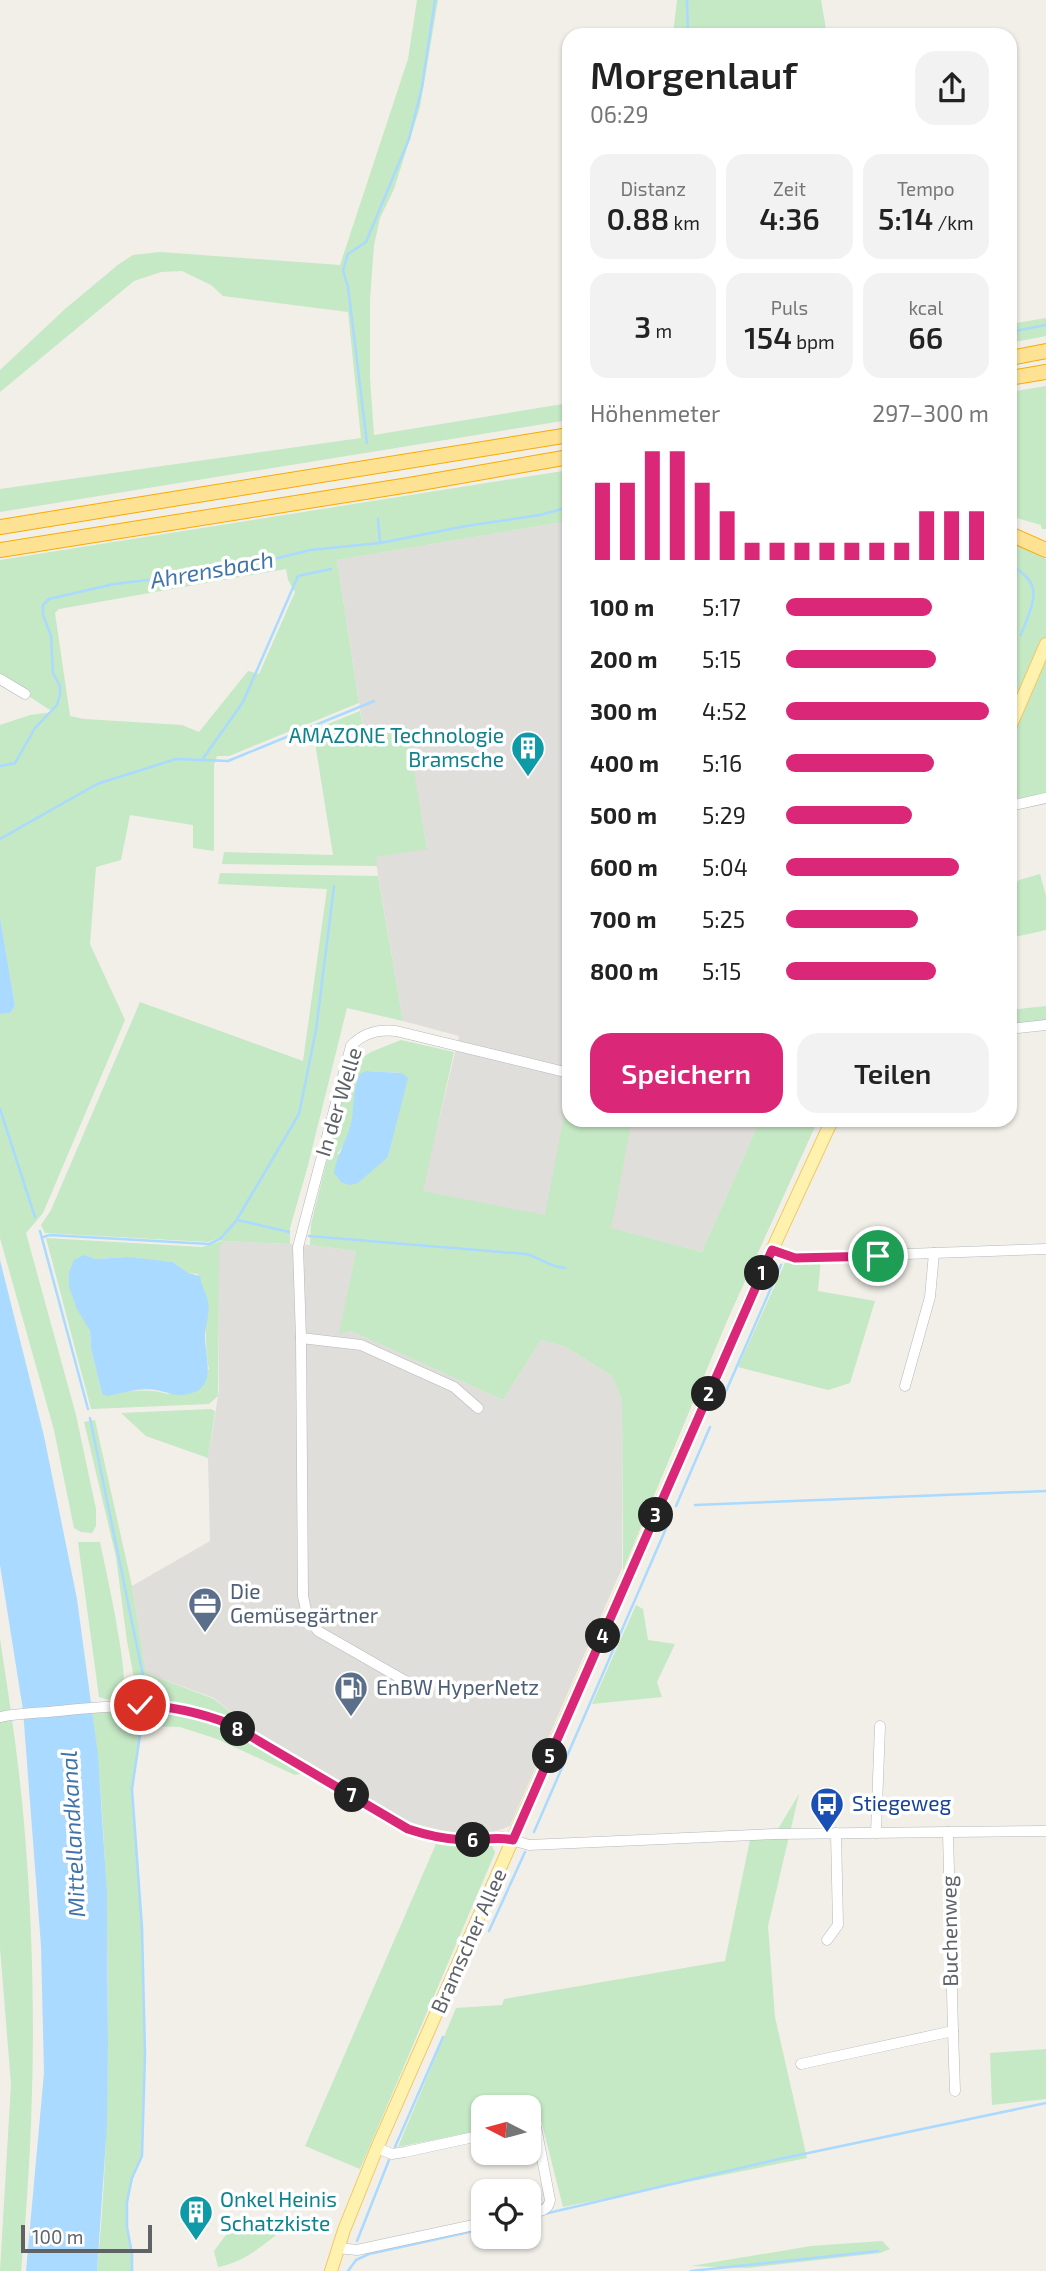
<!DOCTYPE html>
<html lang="de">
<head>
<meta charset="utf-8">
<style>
  :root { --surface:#fff; --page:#f2f2f2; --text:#222; --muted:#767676; --accent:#db2777 }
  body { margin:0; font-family:"Exo 2",sans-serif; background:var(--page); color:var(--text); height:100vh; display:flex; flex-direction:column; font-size:26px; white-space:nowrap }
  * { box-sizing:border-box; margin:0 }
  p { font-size:23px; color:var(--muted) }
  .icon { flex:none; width:38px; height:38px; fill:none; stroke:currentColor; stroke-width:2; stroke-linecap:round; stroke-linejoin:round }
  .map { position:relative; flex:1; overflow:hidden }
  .side { position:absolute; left:562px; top:28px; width:455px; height:1099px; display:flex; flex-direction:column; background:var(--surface); border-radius:21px; box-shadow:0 2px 5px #0004 }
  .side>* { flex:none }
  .needle { width:46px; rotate:276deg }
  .fabs { position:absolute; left:471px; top:2095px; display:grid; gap:14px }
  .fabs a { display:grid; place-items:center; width:70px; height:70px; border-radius:14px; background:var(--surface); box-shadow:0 2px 5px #0004; font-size:35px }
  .scale { position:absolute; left:21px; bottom:18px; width:131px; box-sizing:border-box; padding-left:7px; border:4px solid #5f6368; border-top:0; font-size:19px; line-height:24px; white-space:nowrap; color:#5f6368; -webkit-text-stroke:5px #fff; paint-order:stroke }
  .pin { position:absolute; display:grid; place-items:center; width:60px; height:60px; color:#fff; margin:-30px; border:4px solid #fff; border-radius:50%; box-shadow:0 2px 7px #0007 }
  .km { position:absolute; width:35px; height:35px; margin:-18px; border-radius:50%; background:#222; color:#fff; font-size:19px; line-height:35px; text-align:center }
  .round { display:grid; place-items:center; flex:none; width:74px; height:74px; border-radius:21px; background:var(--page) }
  .head { display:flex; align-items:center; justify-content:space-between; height:119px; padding:0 28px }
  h1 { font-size:38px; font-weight:600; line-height:52px }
  .figures { display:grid; grid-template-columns:repeat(3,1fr); gap:10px; height:119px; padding:7px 28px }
  .figures div { display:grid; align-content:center; border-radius:18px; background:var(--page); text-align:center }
  .figures b { font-size:30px; font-weight:600 }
  .figures small { font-size:19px; font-weight:400 }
  .figures p { font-size:19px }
  .chart { height:196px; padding:14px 28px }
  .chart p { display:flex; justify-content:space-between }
  .chart svg { width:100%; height:126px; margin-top:7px; stroke:var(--accent); stroke-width:6 }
  .primary-button { display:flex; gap:14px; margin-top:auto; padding:14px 28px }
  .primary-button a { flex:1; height:80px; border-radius:21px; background:var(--accent); color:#fff; font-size:28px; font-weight:600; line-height:80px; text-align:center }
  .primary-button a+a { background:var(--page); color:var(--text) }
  ul { padding:0 28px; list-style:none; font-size:23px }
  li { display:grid; grid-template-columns:112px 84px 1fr; align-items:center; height:52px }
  li i { height:18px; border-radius:9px; background:var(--accent) }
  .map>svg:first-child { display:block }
  .industrial { fill:#e0deda }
  .green { fill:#c5e8c5; fill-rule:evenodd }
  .water { fill:#aadaff }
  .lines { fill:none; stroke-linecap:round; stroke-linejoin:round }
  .stream { stroke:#aadaff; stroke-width:2.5 }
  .minor-casing { stroke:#b5b8bc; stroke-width:11 }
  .major-casing { stroke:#f2c960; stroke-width:14 }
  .highway-casing { stroke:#f9ab00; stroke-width:16 }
  .minor { stroke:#fff; stroke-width:10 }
  .major { stroke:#fff2af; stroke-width:12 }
  .highway { stroke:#fde293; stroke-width:14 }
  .route-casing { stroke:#fff; stroke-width:14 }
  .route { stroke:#db2777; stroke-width:9 }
  .labels { text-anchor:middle; stroke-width:7; stroke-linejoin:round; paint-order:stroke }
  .culture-label { font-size:21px; fill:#0d838f; stroke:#fff; text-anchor:end }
  .street-label { font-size:21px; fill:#5f6368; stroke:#fff }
  .service-label { font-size:21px; fill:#4e5e75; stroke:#fff; text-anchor:start }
  .transit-label { font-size:21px; fill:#164399; stroke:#fff; text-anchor:start }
  .water-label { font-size:23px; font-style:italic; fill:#4174aa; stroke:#fff }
</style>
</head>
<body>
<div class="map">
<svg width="1046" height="2271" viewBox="0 0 1046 2271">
  <rect width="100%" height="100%" fill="#f1efe8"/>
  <!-- industrial -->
  <g class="industrial">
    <path d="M569,521v599h191l-58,132 -89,-23 -191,-38 37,-155 -56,-15 -28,-164 52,-9 -21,-122 -42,8 -27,-174z"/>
    <path d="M223,1241l87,4 46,6 -16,82 11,-2 152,69 38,-60 25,7 46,29 10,24v168l-112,258 -16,6 -30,2 -32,-2 -22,-8 -141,-81 -55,-45 -68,-25 -14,-87 78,-45 -2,-83 11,-68 -1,-140z"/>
  </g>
  <!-- green -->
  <g class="green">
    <path d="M417,0h21l-18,107 -26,82 -14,29 -6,27 -4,55v78l4,57 195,-32v17l-569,92v-23l361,-51 -13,-126 -125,-16 -12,-11 -29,-14 -21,1 -27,9 -134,111v-22l65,-61 54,-45 14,-9 27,-3 180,13 68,-206z"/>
    <path d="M677,0h144l6,35h-154z"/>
    <path d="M1046,318v18l-36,7v-19z"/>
    <path d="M1046,386v143h-4l-1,-4 -31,-9v-124z"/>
    <path d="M569,470v51l-232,39 22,143 -130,53h-12l-3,9v86l-21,-3v-23l-63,-10 -9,45 -25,7 -6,77 35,76 -82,193 -17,20 50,182 20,94v17l-4,7 -11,-1 -7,-4 -20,-98 -54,-192v-224l10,-1 5,-7 -15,-89v-192l30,-10 23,-3 -23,-15 1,-4 -31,-19v-114zM286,569l2,11 7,12 -36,82 -11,-3 -49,61 -17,-7 -98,-6 -14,-3 -15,-103 4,-4z"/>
    <path d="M1010,540l36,19v235l-36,6z"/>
    <path d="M360,711l4,23 43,-8 20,123 -51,8 1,9 -155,-2 2,-12 109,3 -20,-125z"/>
    <path d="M220,873l158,3 25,145 -56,-13 -40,161 -17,59v16l-67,-3 -4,9 -1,146 -9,8 -118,5 -45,-171 156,9 20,-6 -3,-3 -11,4 -163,-9 -4,-8 10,-15 89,-208 163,59 24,-172 -109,-5zM84,1255l12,4 31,-2 22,4h14l10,1 15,11 10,1c11,31 5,64 11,95l-41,25c-22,-7 -43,-2 -66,0l-11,-46z"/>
    <path d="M1040,874l6,22v34l-36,8v-48l9,-10z"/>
    <path d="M1046,1006v19l-36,4v-19z"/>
    <path d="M401,1040l53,12 -31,139 122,24 24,-125v30h63l-21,108 91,24 58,-132h58l-91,201 -104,249 -1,-170 -10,-24 -46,-29 -25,-7 -38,60 -152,-69 -12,3 17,-83 -46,-6 1,-21 40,-159 20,-13zM366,1071l36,2 5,5 -19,79 -51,-3 9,-12z"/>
    <path d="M821,1258l-3,33 57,10 -25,82 -22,7 -90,-23 47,-104z"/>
    <path d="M211,1409l4,2 -7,47 -62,-22 -25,-23z"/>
    <path d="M95,1420l37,166 14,87 68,26 55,44 -2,8 38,22 -10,2 -78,-36 -37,-12 -39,-1 -9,63 10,139 3,126 -3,102 -10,22 -5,24v25l5,27v17h-35c10,-96 11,-192 11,-288 -1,-91 -4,-182 -16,-272l49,4 -14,-74 -11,-84 -32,-135z"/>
    <path d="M78,1542h22c5,24 30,135 23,151 -5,10 -16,7 -24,4z"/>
    <path d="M636,1605l7,4 5,31 27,4 -18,38 5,15 -70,7z"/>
    <path d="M0,1639c10,65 20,130 25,196 12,145 10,291 -4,436h-21l11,-187 -11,-136z"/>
    <path d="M799,1794l-31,132 7,91 32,141 -244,49 -22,-87 -12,2 -1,-15h-45v23l-85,17 58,-139 46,-3 2,-6 221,-38 26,-126 24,-1z"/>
    <path d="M491,1843l4,10 -135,316 -55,-23 131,-302 33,2z"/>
    <path d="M1046,2049v50l-54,6 -2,-52z"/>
    <path d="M262,2222l14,13c-19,15 -34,27 -58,32l-4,-16 15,-20z"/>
    <path d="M882,2241l8,8 -10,4 -133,15 -56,-2 120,-20z"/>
  </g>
  <!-- water -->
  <g class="water">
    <path d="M0,917l15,89 -5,7 -10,1z"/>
    <path d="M366,1071l36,2 6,5 -20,79 -30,26 -9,2 -8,-3 -7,-9c3,-19 14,-34 18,-54 2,-15 1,-31 8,-45z"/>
    <path d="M84,1255l12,4 31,-2 46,5 15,11 12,3c1,10 7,17 8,26 2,11 -2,22 -3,32 -1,21 14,54 -17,60 -12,3 -21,-2 -32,-4 -16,-3 -33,3 -48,6l-6,-2 -11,-46 -1,-17 -13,-22 -8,-22v-15l5,-12z"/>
    <path d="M0,1260l44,176 33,163 21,156 9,139 1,152 -1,79 -10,146h-71l18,-198 -3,-127 -18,-236 -23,-145z"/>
  </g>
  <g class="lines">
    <!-- stream -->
    <g class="stream">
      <path d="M687,0l1,35"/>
      <path d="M1010,332l36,-7"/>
      <path d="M367,443l-19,-156 -5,-17 5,-16 18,-12 43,-103 13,-52 13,-87"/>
      <path d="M378,519l2,24"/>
      <path d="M1010,565c36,19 23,37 11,70"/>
      <path d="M202,760l41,-58 55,-126 33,-7"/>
      <path d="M0,766l15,-3 20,-35 22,-23 3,-10v-9l-7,-13 -2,-37 -8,-21v-10l6,-6 65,-15 67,-8 19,-7 58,-6 52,-13 70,-7 86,-17 74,-11 29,-8"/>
      <path d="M0,839l97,-55 79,-25 52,2 146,-60"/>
      <path d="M0,1109l35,108"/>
      <path d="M238,1220l51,12"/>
      <path d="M40,1231l48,178"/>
      <path d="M309,1236l217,18c16,4 20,12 39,14"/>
      <path d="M43,1237l7,-2 159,9 11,-5 16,-18 63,-107 17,-84 18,-144"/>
      <path d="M720,1405l61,-140"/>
      <path d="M90,1418l57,277 -1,7"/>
      <path d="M695,1505l351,-14"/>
      <path d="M676,1506l34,-79"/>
      <path d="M534,1832l137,-315"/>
      <path d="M489,1931l36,-79"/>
      <path d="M395,2147l48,-110"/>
      <path d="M544,2214l231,-54 271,-57"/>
      <path d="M357,2241l32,-81"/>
      <path d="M132,2271v-17l-5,-27v-25l5,-24 10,-22 3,-102 -3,-126 -10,-139 12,-81"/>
      <path d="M348,2271l8,-11 13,-6 114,-25"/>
      <path d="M691,2271l187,-20"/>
    </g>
    <!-- minor casing -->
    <g class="minor-casing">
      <g id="minor">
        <path d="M0,679l25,15"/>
        <path d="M1010,806l36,-8"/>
        <path d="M1010,1029l36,-4"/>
        <path d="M772,1250l23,8 251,-9"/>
        <path d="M301,1338l60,7 93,42 24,21"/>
        <path d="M905,1386l25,-89 4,-44"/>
        <path d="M416,1687l-98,-56 -11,-16 -4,-19 -2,-258 -3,-91 53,-201c12,-13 28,-17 45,-15l173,42"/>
        <path d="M0,1717c19,-4 40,-4 59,-6 65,-7 109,-10 171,13l178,105 28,9 29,2 37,-3 27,8 246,-11 271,-3"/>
        <path d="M876,1833l4,-107"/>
        <path d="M827,1940l11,-15 -2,-92"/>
        <path d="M953,2031l2,60"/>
        <path d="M801,2064l152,-33 -5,-199"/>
        <path d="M528,2125l8,2 14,73c-2,12 -11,11 -22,13"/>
        <path d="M377,2148l15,6 13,-2 78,-17"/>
        <path d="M338,2248l19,2 126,-27"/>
      </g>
    </g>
    <!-- major casing -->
    <g class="major-casing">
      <g id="major">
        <path d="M1010,727l36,-83"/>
        <path d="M331,2271l13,-41 33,-82 395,-898 60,-130"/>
      </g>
    </g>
    <!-- highway casing -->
    <g class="highway-casing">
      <g id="highway">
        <path d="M1010,358l36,-7"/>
        <path d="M1010,378l36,-6"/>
        <path d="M0,527l569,-92"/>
        <path d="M1010,534l36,16"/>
        <path d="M0,550l409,-65 160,-28"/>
      </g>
    </g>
    <!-- minor -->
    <use href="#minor" class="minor"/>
    <!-- major -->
    <use href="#major" class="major"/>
    <!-- highway -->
    <use href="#highway" class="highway"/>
  </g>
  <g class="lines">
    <!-- route casing -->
    <g class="route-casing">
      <path id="route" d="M140,1705c31,1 61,8 90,19l178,105c18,6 36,10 55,11 17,1 33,-4 50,0l259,-590 23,8 83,-2"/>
    </g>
    <!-- route -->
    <use href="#route" class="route"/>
  </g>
  <!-- icons -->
  <defs>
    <g id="building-pin" transform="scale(1.75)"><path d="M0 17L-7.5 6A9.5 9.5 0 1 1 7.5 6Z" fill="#0f9aa8" stroke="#fff"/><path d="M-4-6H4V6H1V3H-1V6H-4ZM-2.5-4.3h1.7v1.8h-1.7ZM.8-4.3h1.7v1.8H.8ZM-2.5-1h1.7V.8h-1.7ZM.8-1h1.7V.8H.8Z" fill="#fff"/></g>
    <g id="office-pin" transform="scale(1.75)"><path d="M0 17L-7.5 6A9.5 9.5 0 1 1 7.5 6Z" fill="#5c6f8a" stroke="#fff"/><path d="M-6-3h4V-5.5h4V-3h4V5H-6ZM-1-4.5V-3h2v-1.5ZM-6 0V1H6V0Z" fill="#fff"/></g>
    <g id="fuel-pin" transform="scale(1.75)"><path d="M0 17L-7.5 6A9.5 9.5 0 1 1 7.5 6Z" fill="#5c6f8a" stroke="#fff"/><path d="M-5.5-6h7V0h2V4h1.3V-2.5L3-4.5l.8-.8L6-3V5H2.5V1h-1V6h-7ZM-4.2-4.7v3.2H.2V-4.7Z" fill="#fff"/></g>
    <g id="bus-pin" transform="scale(1.75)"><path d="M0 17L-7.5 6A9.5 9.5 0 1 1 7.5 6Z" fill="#1a4fb4" stroke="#fff"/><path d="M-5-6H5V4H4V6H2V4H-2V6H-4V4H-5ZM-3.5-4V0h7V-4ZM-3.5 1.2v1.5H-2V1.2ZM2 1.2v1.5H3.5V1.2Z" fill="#fff"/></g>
  </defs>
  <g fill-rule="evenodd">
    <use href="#building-pin" x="528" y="748"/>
    <use href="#office-pin" x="205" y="1604"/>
    <use href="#fuel-pin" x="351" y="1688"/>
    <use href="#bus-pin" x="827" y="1804"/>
    <use href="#building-pin" x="196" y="2212"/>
  </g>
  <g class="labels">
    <!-- culture labels -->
    <g class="culture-label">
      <text x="504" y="743">AMAZONE Technologie<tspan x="504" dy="24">Bramsche</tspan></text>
      <text x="220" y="2207" text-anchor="start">Onkel Heinis<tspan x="220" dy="24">Schatzkiste</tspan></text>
    </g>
    <!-- street labels -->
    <g class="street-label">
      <text transform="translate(339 1102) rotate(-73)" y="7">In der Welle</text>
      <text transform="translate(950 1931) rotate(-91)" y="7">Buchenweg</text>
      <text transform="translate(469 1941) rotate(-66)" y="7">Bramscher Allee</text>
    </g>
    <!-- service labels -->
    <g class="service-label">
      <text x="230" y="1599">Die<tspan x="230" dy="24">Gemüsegärtner</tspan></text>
      <text x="376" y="1695">EnBW HyperNetz</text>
    </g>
    <!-- transit labels -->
    <g class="transit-label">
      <text x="852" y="1811">Stiegeweg</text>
    </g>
    <!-- water labels -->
    <g class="water-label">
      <text transform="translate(212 570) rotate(-10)" y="8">Ahrensbach</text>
      <text transform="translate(73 1834) rotate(-93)" y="8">Mittellandkanal</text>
    </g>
  </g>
</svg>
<div class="fabs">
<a><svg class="needle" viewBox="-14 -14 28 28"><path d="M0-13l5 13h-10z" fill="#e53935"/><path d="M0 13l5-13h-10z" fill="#767676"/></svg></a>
<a><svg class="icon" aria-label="locate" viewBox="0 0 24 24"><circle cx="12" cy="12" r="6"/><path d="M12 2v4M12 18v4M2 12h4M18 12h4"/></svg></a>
</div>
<div class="scale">100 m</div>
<div class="pin" style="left:878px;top:1256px;background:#1e9e55"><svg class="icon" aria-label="arrive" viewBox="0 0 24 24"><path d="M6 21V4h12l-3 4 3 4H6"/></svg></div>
<div class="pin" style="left:140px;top:1705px;background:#d93025"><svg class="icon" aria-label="check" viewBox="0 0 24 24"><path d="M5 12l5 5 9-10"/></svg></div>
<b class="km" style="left:762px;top:1273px">1</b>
<b class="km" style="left:709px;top:1394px">2</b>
<b class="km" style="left:656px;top:1515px">3</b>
<b class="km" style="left:603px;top:1636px">4</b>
<b class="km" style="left:550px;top:1756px">5</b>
<b class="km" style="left:473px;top:1840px">6</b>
<b class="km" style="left:352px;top:1795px">7</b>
<b class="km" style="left:238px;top:1729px">8</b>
<section class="side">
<div class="head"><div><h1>Morgenlauf</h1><p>06:29</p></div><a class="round"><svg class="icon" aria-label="share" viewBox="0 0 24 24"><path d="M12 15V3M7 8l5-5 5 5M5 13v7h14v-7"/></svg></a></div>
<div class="figures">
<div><p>Distanz</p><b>0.88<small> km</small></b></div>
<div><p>Zeit</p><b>4:36</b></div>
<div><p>Tempo</p><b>5:14<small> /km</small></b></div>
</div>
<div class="figures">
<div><b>3<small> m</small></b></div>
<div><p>Puls</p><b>154<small> bpm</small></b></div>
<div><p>kcal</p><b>66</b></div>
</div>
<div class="chart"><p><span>Höhenmeter</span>297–300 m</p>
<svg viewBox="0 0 160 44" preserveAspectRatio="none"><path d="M5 44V17M15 44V17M25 44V6M35 44V6M45 44V17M55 44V27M65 44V38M75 44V38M85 44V38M95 44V38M105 44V38M115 44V38M125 44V38M135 44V27M145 44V27M155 44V27"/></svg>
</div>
<ul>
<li><b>100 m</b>5:17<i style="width:72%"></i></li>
<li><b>200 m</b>5:15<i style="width:74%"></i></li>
<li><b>300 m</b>4:52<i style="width:100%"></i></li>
<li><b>400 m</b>5:16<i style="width:73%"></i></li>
<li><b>500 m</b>5:29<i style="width:62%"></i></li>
<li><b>600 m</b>5:04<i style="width:85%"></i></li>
<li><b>700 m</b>5:25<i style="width:65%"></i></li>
<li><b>800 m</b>5:15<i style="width:74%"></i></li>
</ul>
<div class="primary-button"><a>Speichern</a><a>Teilen</a></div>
</section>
</div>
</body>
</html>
